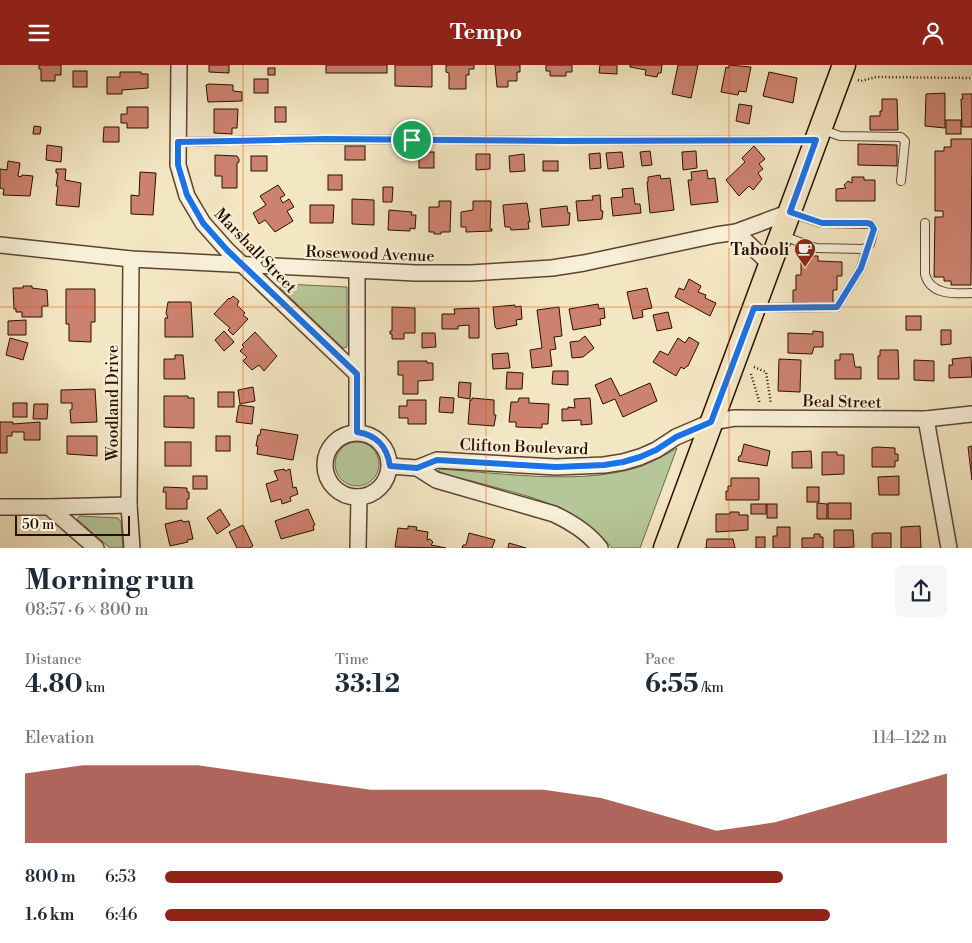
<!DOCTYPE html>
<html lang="en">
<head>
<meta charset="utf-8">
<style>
  :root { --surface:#fff; --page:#f6f6f7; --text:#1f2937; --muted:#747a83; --accent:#8f2418 }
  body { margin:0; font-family:"Libre Bodoni",serif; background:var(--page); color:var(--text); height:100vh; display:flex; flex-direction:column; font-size:19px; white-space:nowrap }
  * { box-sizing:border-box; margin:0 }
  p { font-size:16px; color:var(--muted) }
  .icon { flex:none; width:28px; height:28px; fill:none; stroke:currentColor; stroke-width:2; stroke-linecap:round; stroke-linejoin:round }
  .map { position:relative; height:483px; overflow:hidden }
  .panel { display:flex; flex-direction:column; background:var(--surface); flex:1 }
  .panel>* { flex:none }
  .scale { position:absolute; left:15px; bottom:12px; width:115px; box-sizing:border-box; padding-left:5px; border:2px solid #290e00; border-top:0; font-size:14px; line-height:18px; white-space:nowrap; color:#290e00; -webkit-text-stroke:4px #f7efd7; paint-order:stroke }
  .pin { position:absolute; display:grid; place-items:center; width:42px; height:42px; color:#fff; margin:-21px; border:2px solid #fff; border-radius:50%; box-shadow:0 1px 5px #0007 }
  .round { display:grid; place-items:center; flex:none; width:52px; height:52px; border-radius:8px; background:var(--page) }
  .head { display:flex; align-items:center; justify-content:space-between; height:85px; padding:0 25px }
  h1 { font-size:28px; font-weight:800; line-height:38px }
  .stats { display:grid; grid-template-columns:repeat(3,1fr); gap:8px; height:85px; padding:5px 25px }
  .stats div { display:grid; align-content:center }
  .stats b { font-size:25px; font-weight:800 }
  .stats small { font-size:14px; font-weight:400 }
  .stats p { font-size:14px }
  .chart { height:140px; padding:10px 25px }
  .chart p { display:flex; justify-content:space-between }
  .chart svg { width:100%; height:90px; margin-top:5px; fill:var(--accent); opacity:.7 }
  ul { padding:0 25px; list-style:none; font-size:16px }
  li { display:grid; grid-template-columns:80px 60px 1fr; align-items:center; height:38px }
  li i { height:12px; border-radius:6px; background:var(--accent) }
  header { display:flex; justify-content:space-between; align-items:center; height:65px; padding:0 25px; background:var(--accent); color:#fff; font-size:22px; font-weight:800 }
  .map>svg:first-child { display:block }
  .green { fill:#b5c698; stroke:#6f6a4c }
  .building { fill:#cd8270; stroke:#290e00 }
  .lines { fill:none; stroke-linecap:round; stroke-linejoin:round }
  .service-casing { stroke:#5c4430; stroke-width:10 }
  .minor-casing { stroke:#5c4430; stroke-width:18 }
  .primary-casing { stroke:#290e00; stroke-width:25 }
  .path { stroke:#290e00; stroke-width:2.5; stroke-dasharray:1 2.5; stroke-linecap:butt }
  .service { stroke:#f7efd7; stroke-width:8 }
  .minor { stroke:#f7efd7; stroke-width:15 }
  .primary { stroke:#f3e6c2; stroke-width:22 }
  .route-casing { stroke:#fff; stroke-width:10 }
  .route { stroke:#1a73e8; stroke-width:6 }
  .grid { fill:none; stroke:#de550b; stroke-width:1; stroke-opacity:0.55 }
  .labels { text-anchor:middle; stroke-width:4.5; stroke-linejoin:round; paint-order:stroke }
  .poi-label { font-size:16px; font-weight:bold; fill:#290e00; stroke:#f7efd7; text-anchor:end }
  .street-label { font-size:16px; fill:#290e00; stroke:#f7efd7 }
</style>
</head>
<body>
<header><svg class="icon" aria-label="menu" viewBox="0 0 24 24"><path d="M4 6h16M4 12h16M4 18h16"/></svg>Tempo<svg class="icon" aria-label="person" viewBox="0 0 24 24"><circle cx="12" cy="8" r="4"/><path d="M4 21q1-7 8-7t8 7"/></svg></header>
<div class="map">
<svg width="972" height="483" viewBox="0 0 972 483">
  <rect width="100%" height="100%" fill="#f3e6c2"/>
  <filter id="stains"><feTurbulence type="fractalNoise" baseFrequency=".004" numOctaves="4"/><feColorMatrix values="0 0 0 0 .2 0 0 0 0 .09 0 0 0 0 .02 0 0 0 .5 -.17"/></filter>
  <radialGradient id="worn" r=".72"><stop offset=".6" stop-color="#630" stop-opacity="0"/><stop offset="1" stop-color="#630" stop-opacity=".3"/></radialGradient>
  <!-- green -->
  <g class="green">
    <path d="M283,219l64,3v60l-4,1 -62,-59 -1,-3z"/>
    <circle cx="357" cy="399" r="22"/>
    <path d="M677,383l-37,100h-28c-36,-43 -81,-51 -133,-65 -13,-4 -30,-6 -41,-12l2,-2c62,4 143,17 202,-3 12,-5 24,-11 35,-18z"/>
    <path d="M80,451l38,2 3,4 2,26h-13l-31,-27 -2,-2z"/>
  </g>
  <!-- building -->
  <g class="building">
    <path d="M39,0h22v10h-6v6h-14v-12h-2z"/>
    <path d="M209,0h20v8l-20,-1z"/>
    <rect x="326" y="0" width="61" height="8"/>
    <path d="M395,0h37v22l-37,-1z"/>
    <path d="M446,0h28v4h-5v6h-3v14h-17v-16l-3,-1z"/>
    <path d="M495,0h25v7h-3v9h-9v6h-11z"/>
    <path d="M546,0h26v7h-6v4h-16v-5h-4z"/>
    <path d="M600,0h17v9l-18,-1z"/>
    <path d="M630,0h32l-1,8h-3l-1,4 -12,-2 1,-5 -16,-3z"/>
    <path d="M678,0h20l-7,33 -19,-4z"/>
    <path d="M729,0l22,2 -5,25 -7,-1 -1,4 -17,-3 5,-25 3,1z"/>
    <rect x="268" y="3" width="7" height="7"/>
    <rect x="73" y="6" width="14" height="16"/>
    <path d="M120,7h21v2h7v14l-26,2v4h-15v-17h13z"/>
    <path d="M769,7l28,6 -4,25 -30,-7z"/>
    <rect x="254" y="14" width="14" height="14"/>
    <path d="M209,19l24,1v6l9,1v9l-34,1 -2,-17z"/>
    <path d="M945,28v35l-20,-2 1,-32z"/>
    <path d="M962,29h10v33h-10l-1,-28h2z"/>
    <path d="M882,34h15l1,31h-28v-14h10v-5h2z"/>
    <path d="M739,39l13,2 -3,18 -13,-3z"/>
    <path d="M127,42h21v21h-21v-5h-6v-9h6z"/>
    <rect x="275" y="42" width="11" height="15"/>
    <path d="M214,44h24l-1,19h-5v6l-18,-1z"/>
    <rect x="946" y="55" width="15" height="14"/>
    <path d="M34,61l7,1 -1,7h-7z"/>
    <path d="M104,62h15v15h-16z"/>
    <path d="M951,74h21l-1,146h-20v-4h-7v-4h-10l1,-60h8v-6h-8v-60h9v-4h7z"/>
    <path d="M858,79l39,1v21l-39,-1z"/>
    <path d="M47,80l15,2 -1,15 -15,-2z"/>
    <rect x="345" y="81" width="20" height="14"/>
    <path d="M754,81l11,13 -6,5 4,5 -5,4 4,6 -9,11 -4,-4 -10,10 -13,-16 19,-18 -3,-4z"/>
    <path d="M650,86l2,14 -10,1 -2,-14z"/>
    <path d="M696,86l1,17 -14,2 -1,-18z"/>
    <rect x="419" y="87" width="15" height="16"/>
    <path d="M622,87l2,15 -16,2 -2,-16z"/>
    <path d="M600,88l1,15 -11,1 -1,-15z"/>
    <path d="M476,89h14v15l-14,1z"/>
    <path d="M524,89l1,17 -15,1 -1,-16z"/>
    <path d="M215,90l22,1 2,3v3l-2,1v25h-15v-12h-7z"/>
    <rect x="251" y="91" width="16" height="15"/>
    <path d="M8,96l12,2 -2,13 3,1 1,-2 11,1 -3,20 -27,-1 1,-6 -4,-1v-19l7,1z"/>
    <rect x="543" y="96" width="15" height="10"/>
    <path d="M56,104h10l-1,11 16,3 -2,24 -23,-2 2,-19h-2l2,-13h-2z"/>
    <path d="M707,105l1,9 7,-1 3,24 -27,3 -3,-25h4l-1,-8z"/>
    <path d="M140,107l16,1 -3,42 -22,-1v-19l8,1z"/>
    <rect x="328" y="110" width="14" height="15"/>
    <path d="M660,110l1,4 9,-1 4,32 -24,3 -3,-31h1v-5z"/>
    <path d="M852,112h12v3h11v21h-39v-12l10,-1 -2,-3 4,-4 4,2z"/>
    <path d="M278,120l7,10 -5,3 3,5 6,-4 5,8 -7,4 6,10 -18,11 -10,-12 -6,4 -6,-11 13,-8 -6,-9z"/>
    <path d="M383,122h10l-1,15h-9z"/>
    <path d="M633,123l2,16h5l1,9 -28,3 -2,-18 12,-1 -1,-8z"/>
    <path d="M600,130l1,16h2l-1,8 -24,2 -2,-20 17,-1 -1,-4z"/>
    <path d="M352,134l22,1v25l-22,-1z"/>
    <path d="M439,136h12l-1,31h-9v2h-7v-2h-5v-25h10z"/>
    <path d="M473,136h18l-1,28h2v2l-26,1v-5h-5v-15l12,-2z"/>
    <path d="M527,138l3,19h-2l1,7 -18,1 -1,-3h-5l-2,-22z"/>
    <path d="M310,140h24l-1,18h-23z"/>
    <path d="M567,141l1,7h2l-1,12 -27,2 -2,-18z"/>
    <path d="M389,145l23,2 -1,3h5l-1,14 -5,-1v3l-22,-1z"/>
    <path d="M809,191h9v5l24,1v14h-5v14h-4v14l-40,-1v-13h3v-15h5v-14h8z"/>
    <path d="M689,214l12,7 -3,6 8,3 -1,3 11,5 -6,13 -35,-19 4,-9 5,2z"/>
    <path d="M23,221h9v2l15,2 1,16h-6v11h-20v-5h-6v-3h-2l-1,-21h10z"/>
    <path d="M647,223l5,20 -10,2 1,7 -10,2 -6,-27z"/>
    <path d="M66,224h29v33h-4v20l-22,-1v-17h-3z"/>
    <path d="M233,231l6,5 -2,4 8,8 -2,2 5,4 -15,16 -5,-5 2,-2 -16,-14 15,-16 1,1z"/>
    <path d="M168,237h23l2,35h-28v-19h3l-2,-5z"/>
    <path d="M598,239l1,5 5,-1 1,10 -5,1 1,6 -28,5 -4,-21z"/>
    <path d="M515,240v2l6,-1 1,13 -6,1 1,5 -20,4 -2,-2 -2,-20z"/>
    <path d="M392,242l23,1v25h-11v6h-12v-5h-2v-3h2z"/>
    <path d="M559,242l3,29 -8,1 2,12 -6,1 2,16 -20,2 -2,-18 12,-2 -5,-38z"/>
    <path d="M479,243v30h-10v-13l-11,1v3h-16v-15h13l-1,-5z"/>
    <path d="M668,247l4,16 -15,3 -4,-16z"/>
    <rect x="906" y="251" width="15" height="14"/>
    <path d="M26,255v15h-18v-14z"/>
    <path d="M941,265h10v14l-10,1z"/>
    <path d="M224,266l10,11 -10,9 -9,-11z"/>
    <path d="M813,266l10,1v15h-9l-2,7 -24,-1v-20l25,1z"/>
    <path d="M255,267l22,24 -13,15 -5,-6 -7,5 -9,-9 4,-4 -7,-6 4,-4 -2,-2z"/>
    <path d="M422,268h13l1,14 -14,1z"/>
    <path d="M585,271l9,12 -11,9 -11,1 -2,-16 9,-1z"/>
    <path d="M689,272l10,6 -11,23h-1l-3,3 -3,-2 -5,9 -23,-14 7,-11 8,4 10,-17 7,5z"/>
    <path d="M10,273l18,5 -5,17 -17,-5z"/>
    <path d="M880,285h18l1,29h-21v-23h2z"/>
    <path d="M508,288l2,15 -17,1 -1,-15z"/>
    <path d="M840,289h13l2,13h6v12h-26v-19h5z"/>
    <path d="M175,290h8l2,24h-21v-20h11z"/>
    <path d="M971,292l1,20 -23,1v-13h4l-1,-6z"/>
    <path d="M779,294l22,1 -1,32 -22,-1z"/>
    <path d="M914,295l20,1v20l-20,-1z"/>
    <path d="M398,296h29v2h6v17l-15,1v13h-15v-19h-5z"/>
    <path d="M553,306h15v14l-16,-1z"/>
    <path d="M507,307l16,1 -1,16h-16z"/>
    <path d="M611,313l9,18 30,-13 7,18 -34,16 -8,-18 -12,5 -8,-19z"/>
    <path d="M459,317l12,1 -1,16 -12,-2z"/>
    <path d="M253,322l2,14 -15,3 -2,-14z"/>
    <path d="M95,324l2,33 -26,1 -1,-13 2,-1v-6h-11v-13z"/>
    <rect x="218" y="327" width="16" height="15"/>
    <path d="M164,331h24v2h6v30l-30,-1z"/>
    <path d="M440,332l14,1 -1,15 -14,-1z"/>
    <path d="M472,333l22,2v15h2l-2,11 -26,-2 2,-24h2z"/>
    <path d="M519,333h10v5l20,1 -1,20h-6v4l-26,-1v-5h-7l2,-20h7z"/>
    <path d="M590,333l2,26 -11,1v-5l-19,1v-12h6v-2l7,1 -1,-9z"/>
    <path d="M407,335h19v24h-18v-6h-9v-12h8z"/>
    <rect x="13" y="338" width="14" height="14"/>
    <path d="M34,339h14l-1,15h-14z"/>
    <path d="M239,340l15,2 -2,17 -16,-2z"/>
    <path d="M0,357h13v2l27,-2v18h-16v-8h-12v4h-5v17h-7z"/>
    <path d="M261,364l37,6 -5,25 -36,-6 1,-8h-2l2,-11h2z"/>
    <path d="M67,371h30v20l-30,-2z"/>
    <rect x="216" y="371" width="14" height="15"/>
    <rect x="165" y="377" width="26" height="24"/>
    <path d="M744,379l26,7 -3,15 -29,-5 1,-5h2z"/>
    <path d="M972,381v34l-4,-33z"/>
    <path d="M876,382l19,1v6h3v7h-3v6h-23v-19z"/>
    <path d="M811,386l1,17h-20v-16z"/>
    <path d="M822,387h15v3h7v19l-22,1z"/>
    <path d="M284,404l1,2 5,-2 3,19 3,-1 2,7 -8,3 1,4 -9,3 -1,-5 -10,3 -5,-18 12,-4 -4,-9z"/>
    <rect x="193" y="411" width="14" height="13"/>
    <path d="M899,411v19h-20l-1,-18z"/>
    <path d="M731,413h28v22h-33v-9h2v-5h3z"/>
    <path d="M164,422l23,1v4h2v7h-2v10h-21v-17h-3z"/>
    <rect x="807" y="422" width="12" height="15"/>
    <path d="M817,438l10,1v15h-10z"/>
    <rect x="828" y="438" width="23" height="16"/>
    <rect x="751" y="439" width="15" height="10"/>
    <rect x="767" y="439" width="10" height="14"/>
    <path d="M220,444l10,16 -13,9 -10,-16z"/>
    <path d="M308,444l7,16 -2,1 1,4 -33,9 -6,-18z"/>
    <path d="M730,447h9v3h9v15l-32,2v-18h14z"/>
    <path d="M182,455l1,2 6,-1 4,18 -6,1 1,2 -18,4 -5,-22z"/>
    <path d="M243,460l10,21 -3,2h-13l-8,-16z"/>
    <path d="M408,461l9,1 -1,3 12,2 -1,8 3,-1 3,3 -2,3 15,3 -51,-1 3,-19 10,1z"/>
    <path d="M920,461l1,22h-20v-21z"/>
    <path d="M777,462h13v21h-17v-12h4z"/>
    <path d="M834,465h19l1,17 -20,1z"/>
    <path d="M469,468l26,7 -3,8h-30l1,-3h3z"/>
    <path d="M875,468h16v15h-19v-14z"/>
    <path d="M814,469h6v3h3v11h-21v-10h12z"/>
    <rect x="756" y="472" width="9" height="11"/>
    <path d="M707,474h26l2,9h-30h1z"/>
    <path d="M509,478l17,5h-18z"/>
  </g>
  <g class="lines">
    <!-- service casing -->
    <g class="service-casing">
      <g id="service">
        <path d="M823,65l17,6 61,1 4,4 -4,40"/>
        <path d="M178,77l148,-3 235,2 253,-1"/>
        <path d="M925,158v51c5,21 29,20 47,19"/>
        <path d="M783,171l33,12 46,1 5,-1 3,-4 4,-15 -3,-5 -50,-1 -29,-10"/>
        <path d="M756,243l81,-1 24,-39 6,-20"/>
      </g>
    </g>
    <!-- minor casing -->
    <g class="minor-casing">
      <g id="minor">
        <path d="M179,0l-1,100 9,31 16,27 24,27 130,124v58"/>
        <path d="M736,167l34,32"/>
        <path d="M0,180l131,14 285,14h55l81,-5 32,-5 132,-28 20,-3 54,-20"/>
        <path d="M131,194l-2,246 3,43"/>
        <path d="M357,309v-103"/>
        <path d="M926,354l23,129"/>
        <circle cx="357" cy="400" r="32"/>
        <path d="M390,401l27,2 20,-8 119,7 48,-2 19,-3 17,-5 16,-7 20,-13 35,-15 24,-4 191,1 46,-5"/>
        <path d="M417,403l19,12 118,34c17,8 34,18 46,34"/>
        <path d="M0,442h49l47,41"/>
        <path d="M49,442l80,-2"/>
        <path d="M358,483l1,-51"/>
      </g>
    </g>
    <!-- primary casing -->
    <g class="primary-casing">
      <path id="primary" d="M665,483l179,-483"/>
    </g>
    <!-- path -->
    <g class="path">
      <path d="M858,15l3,1 15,-4 96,1"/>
      <path d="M754,302l12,5 5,32"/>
      <path d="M751,309l9,30"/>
    </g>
    <!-- service -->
    <use href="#service" class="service"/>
    <!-- minor -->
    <use href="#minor" class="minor"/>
    <!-- primary -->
    <use href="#primary" class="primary"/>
  </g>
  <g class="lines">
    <!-- route casing -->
    <g class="route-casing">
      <path id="route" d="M326,74l235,2 255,-1 -26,72 32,11h45l4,1 3,5 -13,39 -24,39 -83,1 -43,114 -35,15 -20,13 -16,7 -17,5 -19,3 -48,2 -119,-7 -20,8 -27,-2c-3,-20 -13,-31 -33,-34v-58l-130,-124 -24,-27 -16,-28 -9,-30v-23z"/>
    </g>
    <!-- route -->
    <use href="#route" class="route"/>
  </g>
  <!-- grid -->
  <path class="grid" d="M243,0v483M486,0v483M729,0v483M0,242h972"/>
  <!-- icons -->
  <defs>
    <g id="cafe-pin" transform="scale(1.125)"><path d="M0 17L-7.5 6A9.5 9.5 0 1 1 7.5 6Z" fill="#8f2418" stroke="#f7efd7"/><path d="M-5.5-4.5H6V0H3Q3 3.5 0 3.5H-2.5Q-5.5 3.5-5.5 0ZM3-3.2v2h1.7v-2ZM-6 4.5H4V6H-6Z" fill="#fff"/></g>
  </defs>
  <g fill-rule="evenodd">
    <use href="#cafe-pin" x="805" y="184"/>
  </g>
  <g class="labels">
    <!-- poi labels -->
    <g class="poi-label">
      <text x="789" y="190">Tabooli</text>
    </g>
    <!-- street labels -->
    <g class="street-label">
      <text transform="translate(256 185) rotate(46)" y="6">Marshall Street</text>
      <text transform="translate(370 188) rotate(2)" y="6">Rosewood Avenue</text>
      <text transform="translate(842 336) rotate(1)" y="6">Beal Street</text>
      <text transform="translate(112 338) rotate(-90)" y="6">Woodland Drive</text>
      <text transform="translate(524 381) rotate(2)" y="6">Clifton Boulevard</text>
    </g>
  </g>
  <rect width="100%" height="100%" filter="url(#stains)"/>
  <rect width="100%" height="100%" fill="url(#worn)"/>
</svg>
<div class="scale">50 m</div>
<div class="pin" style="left:412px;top:75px;background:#1e9e55"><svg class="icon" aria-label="arrive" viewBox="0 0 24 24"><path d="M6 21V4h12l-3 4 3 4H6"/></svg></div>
</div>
<section class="panel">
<div class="head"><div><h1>Morning run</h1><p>08:57 · 6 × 800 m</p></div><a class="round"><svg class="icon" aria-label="share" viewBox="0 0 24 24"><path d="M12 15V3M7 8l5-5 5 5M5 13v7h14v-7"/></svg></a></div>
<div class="stats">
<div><p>Distance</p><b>4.80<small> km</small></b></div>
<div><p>Time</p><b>33:12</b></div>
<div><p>Pace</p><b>6:55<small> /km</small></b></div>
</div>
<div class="chart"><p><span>Elevation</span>114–122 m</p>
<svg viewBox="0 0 160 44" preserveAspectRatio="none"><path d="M0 44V10L10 6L20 6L30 6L40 10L50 14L60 18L70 18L80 18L90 18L100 22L110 30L120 38L130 34L140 26L150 18L160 10V44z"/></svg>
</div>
<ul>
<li><b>800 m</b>6:53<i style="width:79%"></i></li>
<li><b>1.6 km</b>6:46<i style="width:85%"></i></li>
</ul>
</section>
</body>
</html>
